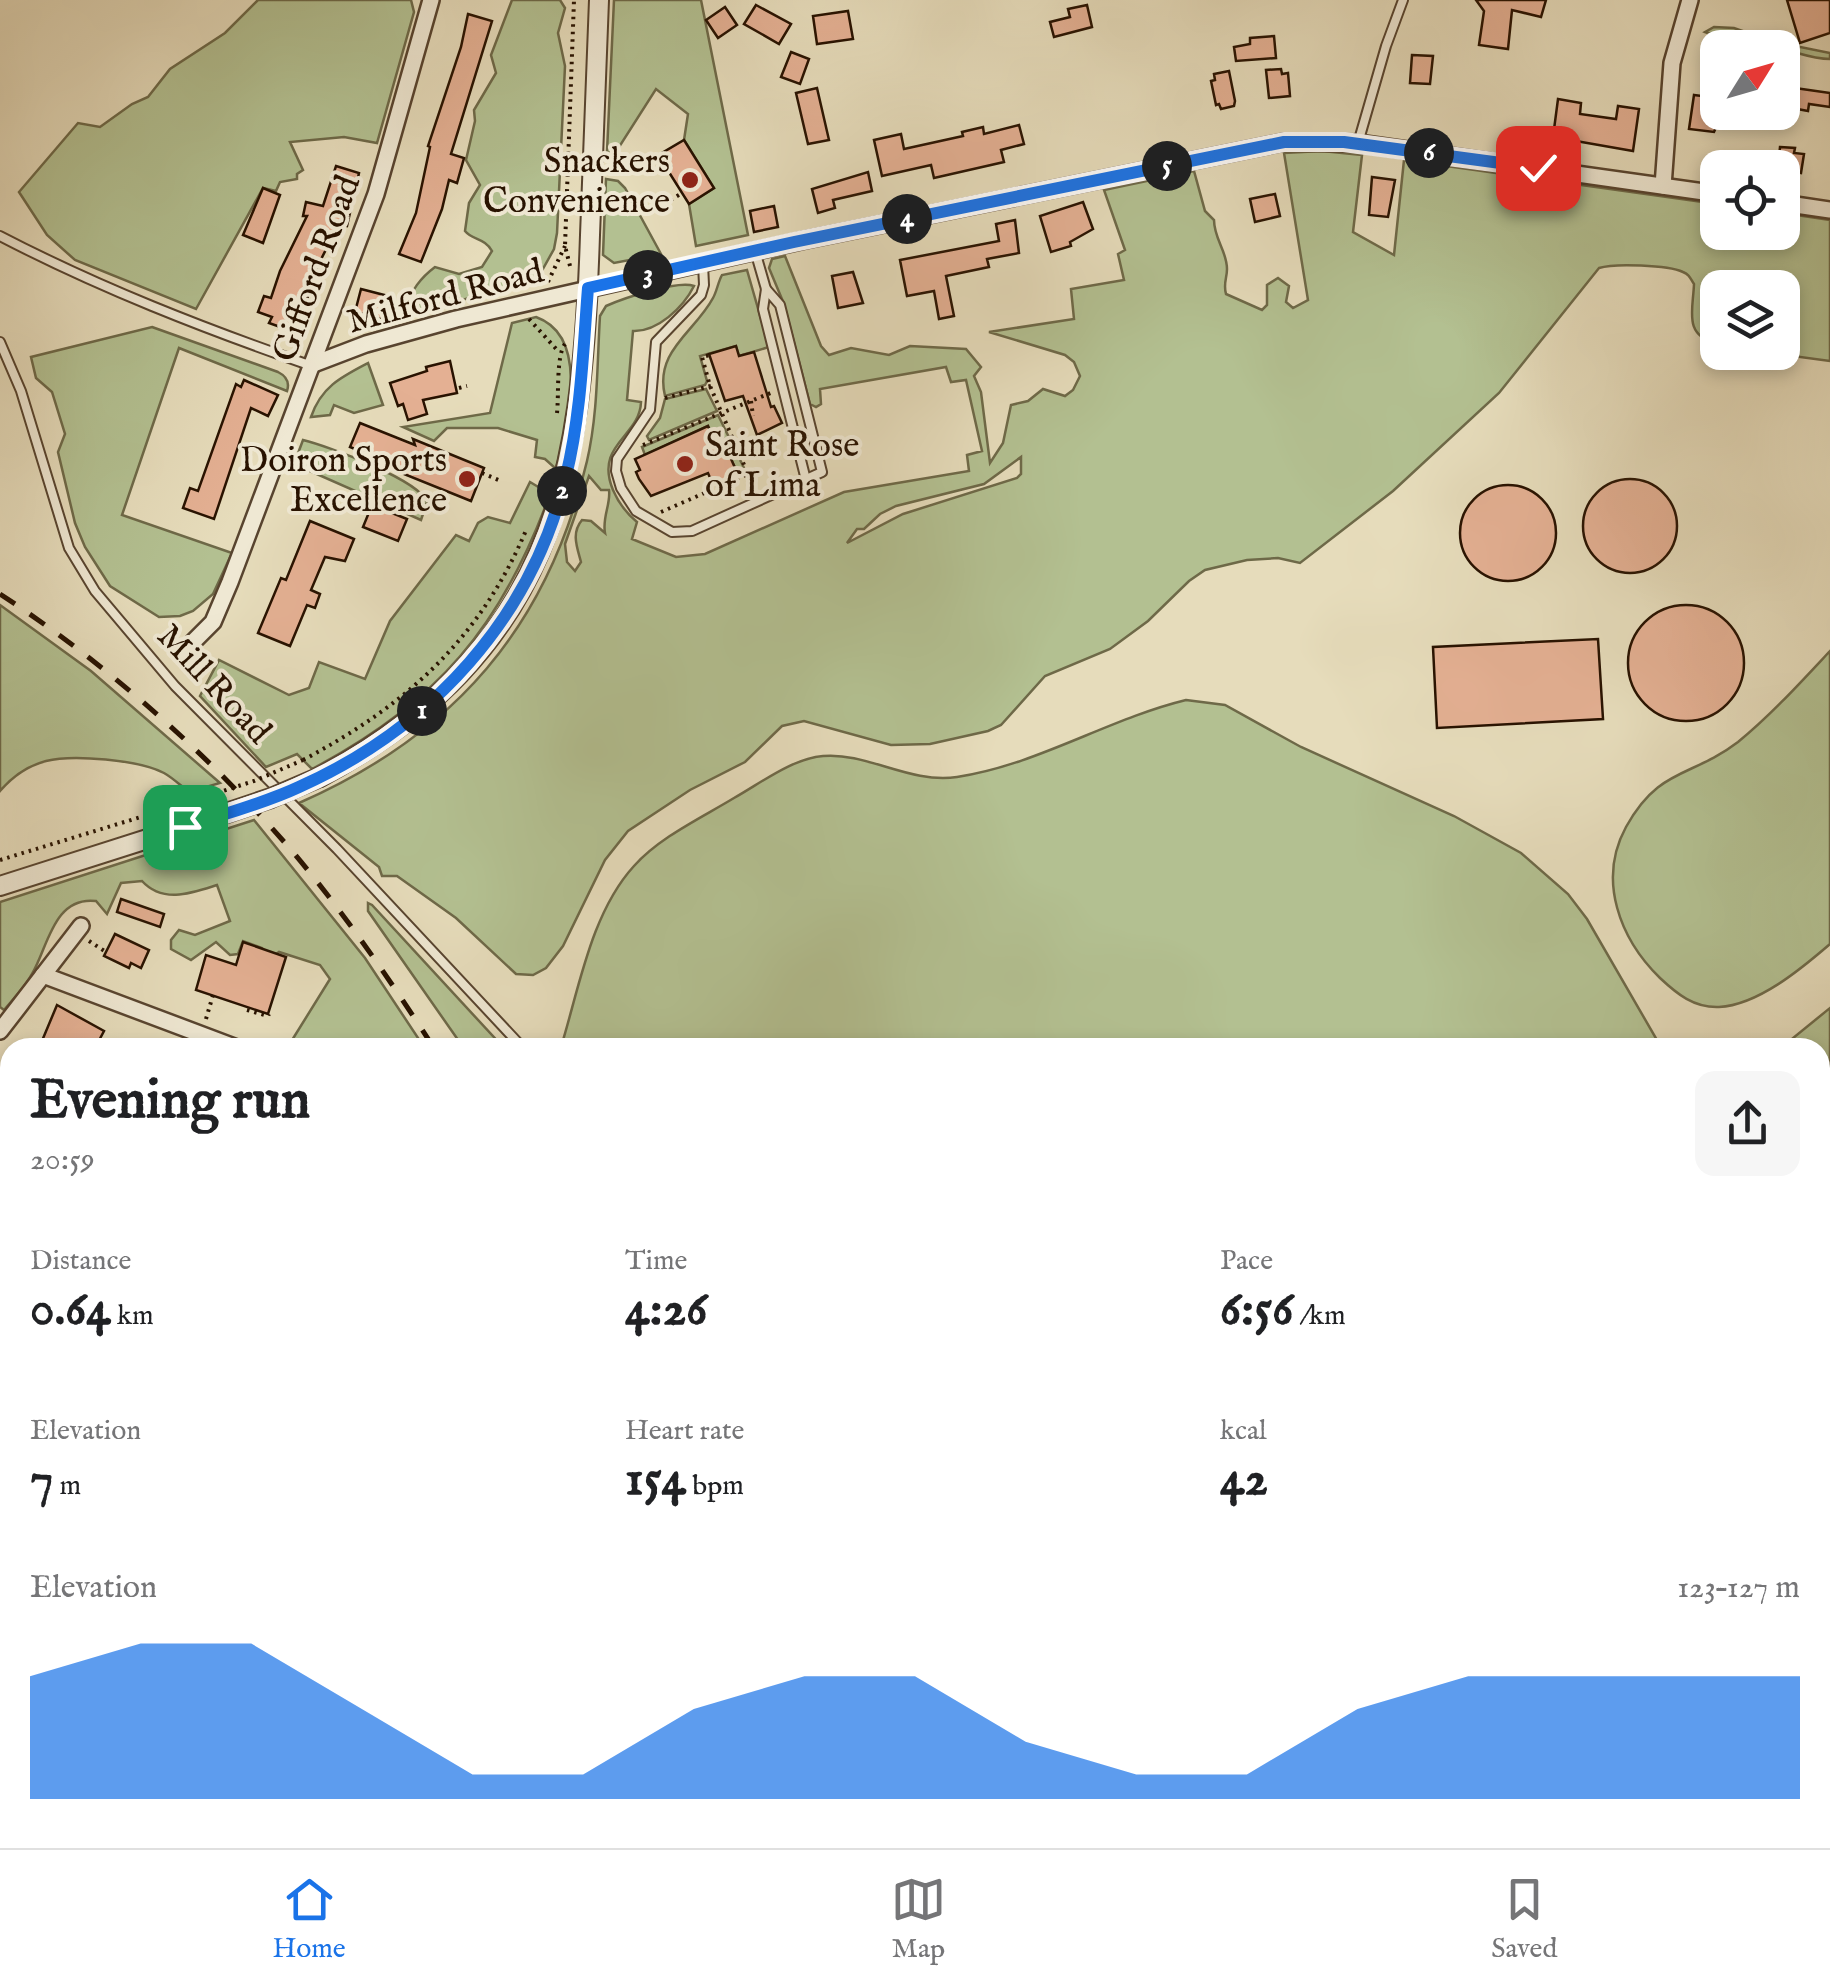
<!DOCTYPE html>
<html lang="en">
<head>
<meta charset="utf-8">
<style>
  :root { --surface:#fff; --page:#f6f6f6; --text:#202124; --muted:#757577; --line:#e0e0e0; --accent:#1a73e8 }
  body { margin:0; font-family:"IM FELL English",serif; background:var(--page); color:var(--text); height:100vh; display:flex; flex-direction:column; font-size:38px; white-space:nowrap }
  * { box-sizing:border-box; margin:0 }
  p { font-size:32px; color:var(--muted) }
  .icon { flex:none; width:55px; height:55px; fill:none; stroke:currentColor; stroke-width:2; stroke-linecap:round; stroke-linejoin:round }
  .map { position:relative; flex:1; overflow:hidden }
  .details { position:absolute; left:0px; top:1038px; width:1830px; height:812px; display:flex; flex-direction:column; background:var(--surface); border-radius:30px 30px 0 0; box-shadow:0 5px 15px #0003 }
  .details>* { flex:none }
  .needle { width:65px; rotate:53deg }
  .fabs { position:absolute; left:1700px; top:30px; display:grid; gap:20px }
  .fabs a { display:grid; place-items:center; width:100px; height:100px; border-radius:20px; background:var(--surface); box-shadow:0 5px 15px #0003; font-size:50px }
  .pin { position:absolute; display:grid; place-items:center; width:85px; height:85px; color:#fff; margin:-42px; border-radius:20px; box-shadow:0 5px 15px #0006 }
  .km { position:absolute; width:50px; height:50px; margin:-25px; border-radius:50%; background:#222; color:#fff; font-size:28px; line-height:50px; text-align:center }
  .round { display:grid; place-items:center; flex:none; width:105px; height:105px; border-radius:20px; background:var(--page) }
  .headline { display:flex; align-items:center; justify-content:space-between; height:170px; padding:0 30px }
  h1 { font-size:55px; font-weight:700; line-height:75px }
  .stats { display:grid; grid-template-columns:repeat(3,1fr); gap:15px; height:170px; padding:10px 30px }
  .stats div { display:grid; align-content:center }
  .stats b { font-size:50px; font-weight:700 }
  .stats small { font-size:28px; font-weight:400 }
  .stats p { font-size:28px }
  .chart { height:280px; padding:20px 30px }
  .chart p { display:flex; justify-content:space-between }
  .chart svg { width:100%; height:180px; margin-top:10px; fill:var(--accent); opacity:.7 }
  .tab-bar { display:flex; justify-content:space-around; align-items:center; height:140px; border-top:2px solid var(--line); background:var(--surface); font-size:28px; color:var(--muted) }
  .tab-bar a { display:grid; justify-items:center; gap:5px }
  .tab-bar .selected { color:var(--accent) }
  .map>svg:first-child { display:block }
  .green { fill:#b3c091; stroke:#6e6948; stroke-width:2.5; fill-rule:evenodd }
  .building { fill:#e4b093; stroke:#281200; stroke-width:2.5 }
  .lines { fill:none; stroke-linecap:round; stroke-linejoin:round }
  .service-casing { stroke:#58442f; stroke-width:12 }
  .minor-casing { stroke:#58442f; stroke-width:20 }
  .tertiary-casing { stroke:#58442f; stroke-width:22 }
  .secondary-casing { stroke:#281200; stroke-width:25 }
  .path { stroke:#281200; stroke-width:4; stroke-dasharray:2.5 5; stroke-linecap:butt }
  .service { stroke:#efe8d3; stroke-width:8 }
  .minor { stroke:#efe8d3; stroke-width:15 }
  .tertiary { stroke:#efe8d3; stroke-width:18 }
  .secondary { stroke:#efe8d3; stroke-width:20 }
  .rail { stroke:#281200; stroke-width:5; stroke-dasharray:18 18; stroke-linecap:butt }
  .tertiary-bridge-casing { stroke:#58442f; stroke-width:22; stroke-linecap:butt }
  .path-bridge { stroke:#281200; stroke-width:4; stroke-dasharray:2.5 5; stroke-linecap:butt }
  .tertiary-bridge { stroke:#efe8d3; stroke-width:18 }
  .route-casing { stroke:#fff; stroke-width:20 }
  .route { stroke:#1a73e8; stroke-width:12 }
  .poi-dot { fill:#8f2418; stroke:#efe8d3; stroke-width:4 }
  .labels { text-anchor:middle; stroke-width:8; stroke-linejoin:round; paint-order:stroke }
  .poi-label { font-size:35px; fill:#281200; stroke:#efe8d3; text-anchor:end }
  .street-label { font-size:35px; fill:#281200; stroke:#efe8d3 }
</style>
</head>
<body>
<div class="map">
<svg width="1830" height="1848" viewBox="0 0 1830 1848">
  <rect width="100%" height="100%" fill="#e6dcbb"/>
  <filter id="stains"><feTurbulence type="fractalNoise" baseFrequency=".002" numOctaves="4"/><feColorMatrix values="0 0 0 0 .2 0 0 0 0 .09 0 0 0 0 .02 0 0 0 .5 -.17"/></filter>
  <radialGradient id="worn" r=".72"><stop offset=".6" stop-color="#630" stop-opacity="0"/><stop offset="1" stop-color="#630" stop-opacity=".3"/></radialGradient>
  <!-- green -->
  <g class="green">
    <path d="M258,0h153l3,12 -37,131 -33,-6 -54,5 13,28 -6,4v5l-17,3 -4,9 -13,-3 -67,121 -121,-49 -28,-25 -28,-43 59,-69 22,4 32,-23 16,-7 22,-28 55,-36z"/>
    <path d="M512,0h48l5,8 -7,25 7,33 -8,167 -3,16 -15,27 -9,7 -117,29 -5,-4c0,-16 15,-32 27,-41l24,7 23,-7 10,-16c-7,-13 -20,-11 -27,-20l4,-28 11,-18 -14,-25 9,-39 -1,-11 22,-37 -5,-18z"/>
    <path d="M614,0h87l47,235 -52,11 -7,-42 25,-16 -30,-48 4,-26 -32,-25 -42,66 -7,-3z"/>
    <path d="M1714,27l20,1 37,13 59,12v6c-20,0 -38,-9 -54,-11 -25,-4 -47,-6 -71,-16z"/>
    <path d="M1322,151l40,4 -9,77 41,23 10,-95 313,44 1,28h64l1,-19 47,7v141l-59,-8 11,-1v-64h-64l-1,56c-34,-9 -24,-33 -23,-60 -4,-6 -4,-9 -11,-12 -15,-7 -69,-9 -84,-4l-100,125 -106,98 -93,72 -22,-5 -31,2 -42,10 -16,11 -41,40 -38,28 -65,27 -44,49 -13,6 -58,13 -39,1 -87,-24 -22,5 -37,36 -55,28 -62,41 -23,29 -42,86 -17,22 -13,7 -17,-1 -60,-56 -59,-42h-15l-3,-9 -80,-64c155,-68 249,-176 288,-342 11,-47 10,-97 13,-145l6,-10c18,-8 72,-26 88,-20 -11,22 -37,46 -61,45l-6,69 14,2c-1,35 -47,42 -28,88 6,14 13,23 24,32l-5,17 44,18 29,-3 139,-62 125,-21 -2,-16 15,-4 -16,-71 -15,2 -5,-15 -126,22 1,15 -5,3 -6,-3 -26,-100 -15,-36 3,-9 13,-3 36,90 8,9 22,-7 38,7 21,-9 56,3 15,18 -7,9 7,16 9,71 13,-20 8,-38 17,-4 15,-12 22,7 8,-6 7,-14 -6,-14 -9,-7 -76,-23 85,-13 -3,-30 53,-9 -6,-26 7,-4 -21,-60 90,-19 11,40 9,9c0,19 13,31 13,49 0,10 -4,14 -1,25l36,16 5,-5v-20l11,-7 11,8 -3,16 7,6 15,-8 -24,-147zM1021,457v17l-4,4 -114,36 -56,29 10,-14h7l16,-15 16,-8 88,-22zM589,476l12,14h8c2,14 -7,27 -4,43l-14,-12 -9,-1c-11,13 -5,27 -1,42l-6,9 -8,-9 -2,-18z"/>
    <path d="M606,179l12,2 7,7 36,66 -47,9 -11,-8z"/>
    <path d="M747,270l22,77 -30,9 -3,-10 -36,10 7,25 -2,4 -40,11c-11,-45 30,-64 48,-98 4,-7 5,-16 9,-23z"/>
    <path d="M536,317c56,20 30,109 20,152l-11,-10 -10,-2 2,-17 -39,-12h-51l-13,13 -31,-14 87,-14 22,-90z"/>
    <path d="M152,327l126,45c8,4 12,10 9,19l-108,-43 -57,167 110,38 -19,41 -20,17 -13,5 -21,1 -49,-31 -25,-39 -10,-24 -17,-71 7,-18 -13,-42 -16,-14 -5,-21z"/>
    <path d="M368,363l15,42 -29,8 -20,-8 -4,10 -19,2c10,-30 30,-40 57,-54z"/>
    <path d="M706,389l11,22 -68,29 -2,-4 13,-18 5,-19z"/>
    <path d="M718,415l27,55 -2,4 -11,5 4,-9 -14,-31 -7,3 -7,-16 -63,29 -3,-8z"/>
    <path d="M303,440c25,6 116,40 124,62l-6,18 -127,-56z"/>
    <path d="M530,482l20,12c-48,133 -113,209 -238,275l-15,-15 -31,13 -66,-71 19,-36 70,35 20,-7 10,-26 46,17 25,-58 66,-86 13,6 9,-18 10,-6 22,6z"/>
    <path d="M0,605l91,66 129,112 -31,9c-8,-6 -16,-14 -25,-19 -25,-13 -91,-19 -118,-12 -19,5 -34,16 -46,30z"/>
    <path d="M1830,651v293c-29,25 -72,61 -111,63 -25,1 -42,-13 -59,-29 -40,-39 -63,-98 -34,-151 33,-60 65,-49 112,-85 33,-27 63,-60 92,-91z"/>
    <path d="M1186,700l39,5 76,42 153,69 67,37 47,41 19,25 74,128h-1100c18,-58 30,-134 73,-181 26,-29 67,-48 100,-68 27,-15 57,-39 89,-42 44,-4 86,28 134,21 80,-12 151,-58 229,-77z"/>
    <path d="M254,820l111,138 59,89 -128,1 -7,-3 41,-66 -10,-14 -41,-13 -4,3 -9,-1 -4,-6 -19,-7 -5,13 -8,1 -14,-13 -25,18 -20,-11v-9l8,-10 16,5 35,-14 -13,-36c-25,8 -54,19 -75,-4l-21,2 -14,31 -11,-13c-42,-5 -48,45 -63,71 -7,14 -19,26 -29,38l-4,-3v-105z"/>
    <path d="M368,903l4,2 131,142h-40l-95,-136z"/>
    <path d="M1830,1008v208l-10,-30v-138l-38,-1z"/>
  </g>
  <!-- building -->
  <g class="building">
    <path d="M1476,0h70l-5,17 -29,-7 -4,39 -29,-4 5,-34z"/>
    <path d="M1787,0h43v33l-30,10z"/>
    <path d="M756,5l35,19 -12,20 -35,-20z"/>
    <path d="M1087,5l5,22 -38,10 -4,-15 20,-5 -2,-8z"/>
    <path d="M725,7l12,18 -19,13 -12,-18z"/>
    <path d="M848,11l5,28 -36,5 -4,-28z"/>
    <path d="M468,14l24,7 -41,133 13,4 -7,25 -8,-3 -7,29 -21,53 -22,-8 17,-41 14,-66 -2,-1 33,-99z"/>
    <path d="M1274,36l2,22 -40,3 -2,-14 16,-3v-6z"/>
    <path d="M791,52l18,7 -9,25 -19,-7z"/>
    <path d="M1412,55l21,1 -3,28 -20,-1z"/>
    <path d="M1281,69l1,5 6,-1 2,23 -21,2 -3,-28z"/>
    <path d="M1229,71l6,30 -1,5 -13,3 -2,-5 -3,1 -5,-24 4,-1 -1,-6z"/>
    <path d="M817,88l12,52 -21,4 -12,-51z"/>
    <path d="M1795,88l35,5v14l-21,-3 -1,7 -16,-3z"/>
    <path d="M1694,95l24,3v25l-4,9 -25,-3z"/>
    <path d="M1558,99l23,4 -1,11 36,5 2,-13 21,3 -6,42 -80,-14z"/>
    <path d="M1019,125l5,19 -23,6 3,12 -70,16 -3,-13 -49,11 -8,-36 27,-6 3,15 59,-13 -1,-4 21,-5 1,7z"/>
    <path d="M684,140l30,48 -25,16 -22,-35 4,-3 -9,-13z"/>
    <path d="M1780,147l15,1 -1,5 10,1 -3,19 -23,-5z"/>
    <path d="M336,166l23,7 -12,53 -8,-2 -26,51 3,1 -22,56 -25,-9 3,-6 -14,-5 6,-16 7,2 9,-27 27,-55h-4l3,-14 17,4z"/>
    <path d="M868,172l4,19 -39,9 2,8 -17,5 -6,-24z"/>
    <path d="M1372,177l23,3 -7,37 -19,-2z"/>
    <path d="M263,188l17,7 -17,48 -20,-8z"/>
    <path d="M1275,194l5,22 -25,6 -5,-23z"/>
    <path d="M1083,202l10,27 -23,13 1,4 -20,6 -11,-36z"/>
    <path d="M774,206l4,21 -24,5 -4,-21z"/>
    <path d="M1015,220l4,33 -32,6 2,8 -43,9 8,40 -15,3 -5,-28 -27,5 -7,-36 99,-19 -3,-17z"/>
    <path d="M853,272l10,31 -25,5 -6,-32z"/>
    <path d="M361,289l27,7 -6,23 -27,-7z"/>
    <path d="M736,346l3,10 15,-4 17,55 3,-1 8,17 -25,12 -14,-39 -18,5 -16,-47z"/>
    <path d="M450,361l7,32 -34,7 4,14 -19,6 -5,-16 -5,2 -8,-23 37,-12 -1,-4z"/>
    <path d="M244,380l34,15 -10,21 -17,-8 -37,111 -31,-11 7,-20 8,3 38,-107 5,3z"/>
    <path d="M360,423l55,22 -2,-6 71,29 -13,33 -77,-31 1,-5 -45,-18z"/>
    <path d="M708,426l7,16 7,-3 14,31 -4,9 -11,5 -10,-4 -3,-7 -57,23 -12,-17 -3,-7 4,-2 -5,-11z"/>
    <circle cx="1630" cy="526" r="47"/>
    <circle cx="1508" cy="533" r="48"/>
    <path d="M372,505l35,14 -9,22 -35,-14z"/>
    <path d="M310,521l44,18 -9,22 -20,-4 -14,33 9,4 -5,14 -8,-3 -17,41 -32,-13 23,-55 5,2z"/>
    <circle cx="1686" cy="663" r="58"/>
    <path d="M1598,639l5,80 -166,9 -4,-81z"/>
    <path d="M121,899l43,15 -4,13 -43,-15z"/>
    <path d="M115,934l34,16 -8,18 -10,-5 -2,5 -25,-12z"/>
    <path d="M243,942l43,15 -18,57 -72,-24 10,-35 30,10z"/>
    <path d="M57,1005l47,26 -9,17h-56z"/>
  </g>
  <g class="lines">
    <!-- service casing -->
    <g class="service-casing">
      <g id="service">
        <path d="M1358,143l28,-97 17,-46"/>
        <path d="M0,236c100,52 203,92 309,129"/>
        <path d="M755,251l11,38 -3,20 43,171"/>
        <path d="M703,264l1,21 -3,10 -45,47 -6,68 -33,49 -1,12 5,17 15,23 36,21 20,-1 130,-59 -42,-167 -14,-16"/>
        <path d="M0,342l21,49 48,157 26,43 80,95 162,163 186,199"/>
        <path d="M0,1664l10,-1"/>
        <path d="M504,1840l18,2 10,6"/>
        <path d="M792,1840l1,8"/>
        <path d="M480,1848l19,-8"/>
      </g>
    </g>
    <!-- minor casing -->
    <g class="minor-casing">
      <g id="minor">
        <path d="M1663,186l9,-123 18,-63"/>
        <path d="M1782,203l48,7"/>
        <path d="M311,365l55,-21 90,-25 132,-30 217,-49 479,-98 74,1 360,51"/>
        <path d="M181,654l32,-32 17,-40 146,-388 55,-194"/>
        <path d="M43,975l194,73"/>
        <path d="M0,1031l81,-105"/>
        <path d="M0,1315l10,5"/>
        <path d="M169,1840l14,8"/>
        <path d="M322,1848l4,-8"/>
      </g>
    </g>
    <!-- tertiary casing -->
    <g class="tertiary-casing">
      <g id="tertiary">
        <path d="M320,777c234,-127 262,-294 270,-542 3,-78 6,-157 9,-235"/>
        <path d="M0,886l185,-59"/>
      </g>
    </g>
    <!-- secondary casing -->
    <g class="secondary-casing">
      <g id="secondary">
        <path d="M0,1402l10,20"/>
        <path d="M76,1840v8"/>
      </g>
    </g>
    <!-- path -->
    <g class="path">
      <path d="M664,204l18,-11"/>
      <path d="M570,266l-5,-20 9,-246"/>
      <path d="M548,282l17,-36"/>
      <path d="M529,319l30,33"/>
      <path d="M360,329l8,-13"/>
      <path d="M459,388l8,-2"/>
      <path d="M665,398l49,-13"/>
      <path d="M751,401l2,15"/>
      <path d="M557,413c2,-18 -1,-57 8,-69"/>
      <path d="M643,445l130,-53"/>
      <path d="M482,473l19,8"/>
      <path d="M661,512l87,-38 -38,-88 -8,-29 8,-2"/>
      <path d="M303,760c104,-55 178,-122 224,-232"/>
      <path d="M0,860l167,-51"/>
      <path d="M89,941l17,11"/>
      <path d="M247,1010l21,6 1,-2"/>
      <path d="M206,1019l7,-24"/>
      <path d="M4,1301l6,-14"/>
      <path d="M141,1840v8"/>
    </g>
    <!-- service -->
    <use href="#service" class="service"/>
    <!-- minor -->
    <use href="#minor" class="minor"/>
    <!-- tertiary -->
    <use href="#tertiary" class="tertiary"/>
    <!-- secondary -->
    <use href="#secondary" class="secondary"/>
    <!-- rail -->
    <g class="rail">
      <path d="M0,594c104,68 204,156 286,250 55,64 102,133 148,204"/>
      <path d="M669,1840l1,8"/>
    </g>
    <!-- tertiary-bridge casing -->
    <g class="tertiary-bridge-casing">
      <path id="tertiary-bridge" d="M185,827l86,-29 49,-21"/>
    </g>
    <!-- path-bridge -->
    <path class="path-bridge" d="M167,809l87,-28 49,-21"/>
    <!-- tertiary-bridge -->
    <use href="#tertiary-bridge" class="tertiary-bridge"/>
  </g>
  <g class="lines">
    <!-- route casing -->
    <g class="route-casing">
      <path id="route" d="M185,827c38,-13 78,-23 114,-40 132,-59 233,-169 267,-311 15,-61 17,-125 22,-188l206,-46 490,-100h60l194,26"/>
    </g>
    <!-- route -->
    <use href="#route" class="route"/>
  </g>
  <!-- markers -->
  <g class="poi-dot">
    <circle cx="690" cy="180" r="10"/>
    <circle cx="685" cy="464" r="10"/>
    <circle cx="467" cy="479" r="10"/>
  </g>
  <g class="labels">
    <!-- poi labels -->
    <g class="poi-label">
      <text x="670" y="172">Snackers<tspan x="670" dy="40">Convenience</tspan></text>
      <text x="705" y="456" text-anchor="start">Saint Rose<tspan x="705" dy="40">of Lima</tspan></text>
      <text x="447" y="471">Doiron Sports<tspan x="447" dy="40">Excellence</tspan></text>
    </g>
    <!-- street labels -->
    <g class="street-label">
      <text transform="translate(315 268) rotate(-70)" y="12">Gifford Road</text>
      <text transform="translate(445 295) rotate(-15)" y="12">Milford Road</text>
      <text transform="translate(215 683) rotate(47)" y="12">Mill Road</text>
    </g>
  </g>
  <rect width="100%" height="100%" filter="url(#stains)"/>
  <rect width="100%" height="100%" fill="url(#worn)"/>
</svg>
<div class="fabs">
<a><svg class="needle" viewBox="-14 -14 28 28"><path d="M0-13l5 13h-10z" fill="#e53935"/><path d="M0 13l5-13h-10z" fill="#757577"/></svg></a>
<a><svg class="icon" aria-label="locate" viewBox="0 0 24 24"><circle cx="12" cy="12" r="6"/><path d="M12 2v4M12 18v4M2 12h4M18 12h4"/></svg></a>
<a><svg class="icon" aria-label="layers" viewBox="0 0 24 24"><path d="M12 4l9 5-9 5-9-5zM3 14l9 5 9-5"/></svg></a>
</div>
<div class="pin" style="left:185px;top:827px;background:#1e9e55"><svg class="icon" aria-label="arrive" viewBox="0 0 24 24"><path d="M6 21V4h12l-3 4 3 4H6"/></svg></div>
<div class="pin" style="left:1538px;top:168px;background:#d93025"><svg class="icon" aria-label="check" viewBox="0 0 24 24"><path d="M5 12l5 5 9-10"/></svg></div>
<b class="km" style="left:422px;top:711px">1</b>
<b class="km" style="left:562px;top:491px">2</b>
<b class="km" style="left:648px;top:275px">3</b>
<b class="km" style="left:907px;top:219px">4</b>
<b class="km" style="left:1167px;top:166px">5</b>
<b class="km" style="left:1429px;top:153px">6</b>
<section class="details">
<div class="headline"><div><h1>Evening run</h1><p>20:59</p></div><a class="round"><svg class="icon" aria-label="share" viewBox="0 0 24 24"><path d="M12 15V3M7 8l5-5 5 5M5 13v7h14v-7"/></svg></a></div>
<div class="stats">
<div><p>Distance</p><b>0.64<small> km</small></b></div>
<div><p>Time</p><b>4:26</b></div>
<div><p>Pace</p><b>6:56<small> /km</small></b></div>
</div>
<div class="stats">
<div><p>Elevation</p><b>7<small> m</small></b></div>
<div><p>Heart rate</p><b>154<small> bpm</small></b></div>
<div><p>kcal</p><b>42</b></div>
</div>
<div class="chart"><p><span>Elevation</span>123–127 m</p>
<svg viewBox="0 0 160 44" preserveAspectRatio="none"><path d="M0 44V14L10 6L20 6L30 22L40 38L50 38L60 22L70 14L80 14L90 30L100 38L110 38L120 22L130 14L140 14L150 14L160 14V44z"/></svg>
</div>
</section>
</div>
<nav class="tab-bar">
<a class="selected"><svg class="icon" aria-label="home" viewBox="0 0 24 24"><path d="M3 11l9-7 9 7M6 9v11h12V9"/></svg>Home</a>
<a><svg class="icon" aria-label="map" viewBox="0 0 24 24"><path d="M3 6l6-2 6 2 6-2v14l-6 2-6-2-6 2zM9 4v14M15 6v14"/></svg>Map</a>
<a><svg class="icon" aria-label="saved" viewBox="0 0 24 24"><path d="M7 4h10v16l-5-4-5 4z"/></svg>Saved</a>
</nav>
</body>
</html>
